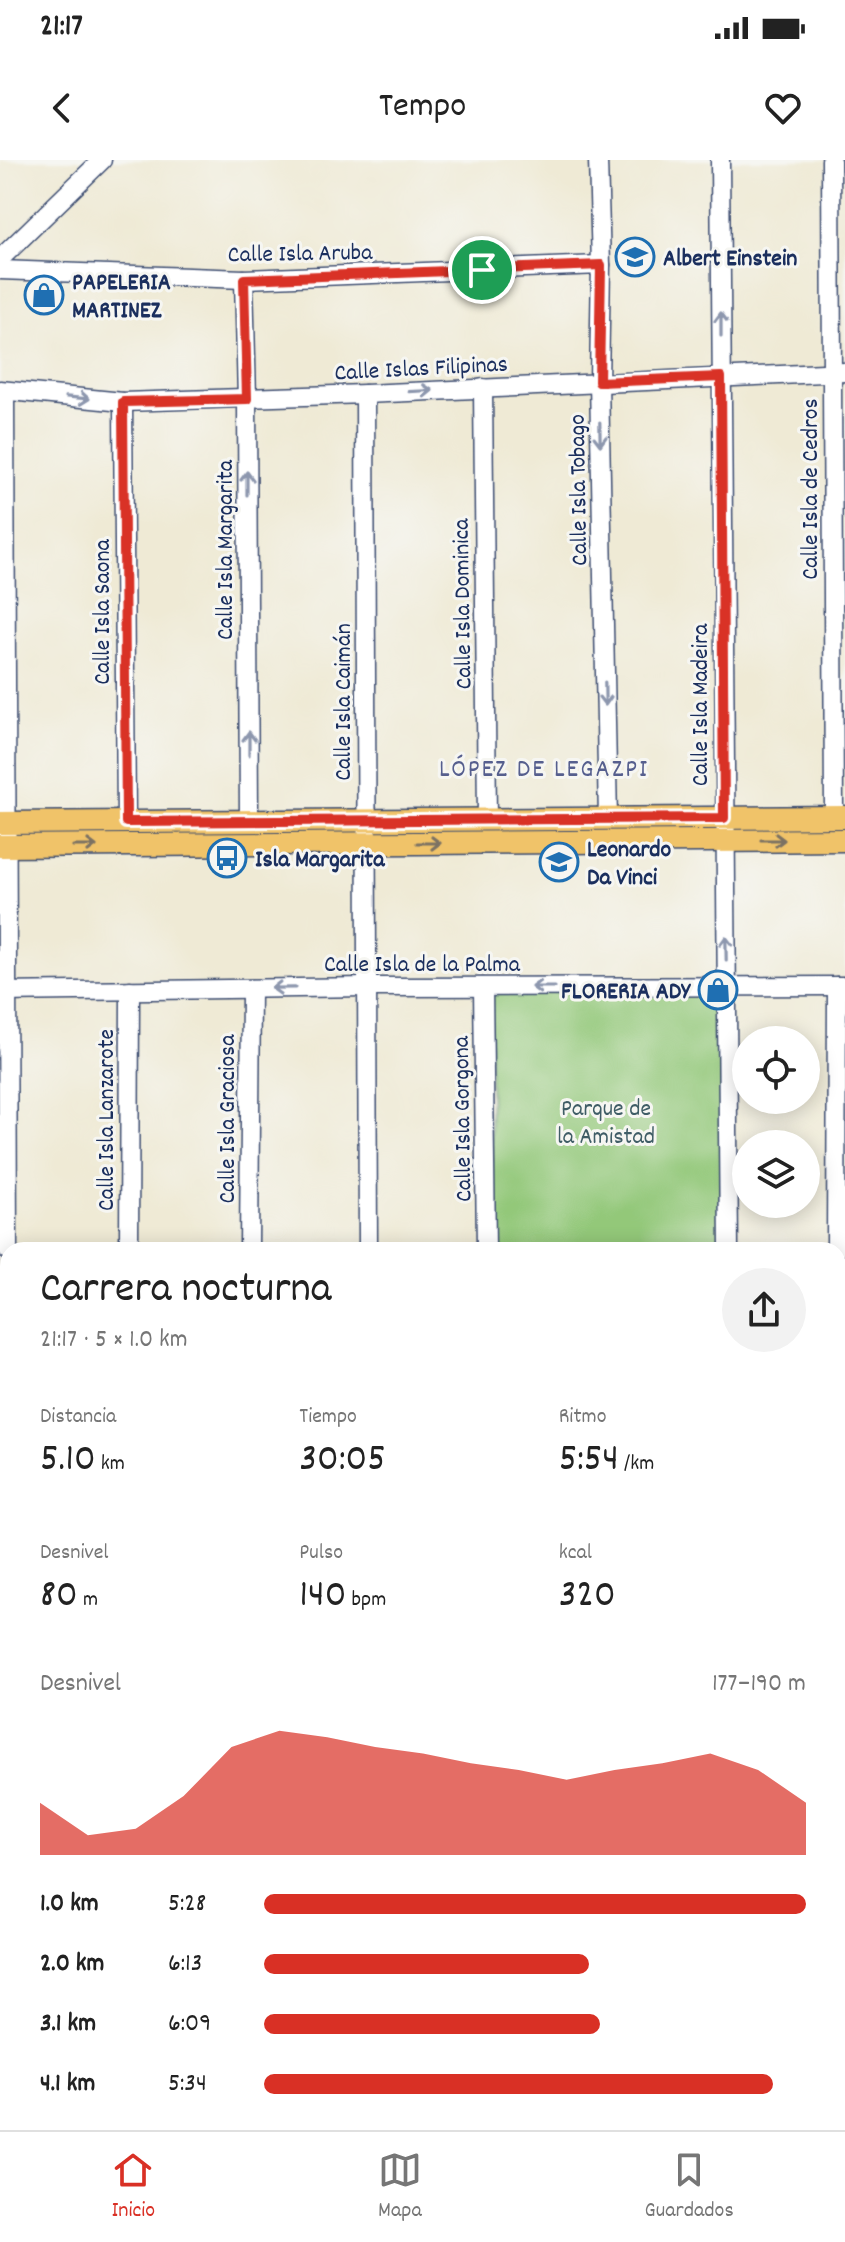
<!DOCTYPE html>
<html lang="es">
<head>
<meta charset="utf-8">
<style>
  :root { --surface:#fff; --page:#f2f2f2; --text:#222; --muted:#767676; --line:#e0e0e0; --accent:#d93025 }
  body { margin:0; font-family:Dekko,sans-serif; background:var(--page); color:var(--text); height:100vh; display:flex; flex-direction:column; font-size:30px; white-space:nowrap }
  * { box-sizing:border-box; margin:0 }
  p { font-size:26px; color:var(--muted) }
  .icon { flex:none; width:44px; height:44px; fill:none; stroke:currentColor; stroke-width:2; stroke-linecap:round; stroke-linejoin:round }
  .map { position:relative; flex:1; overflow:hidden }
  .drawer { position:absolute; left:0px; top:1082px; width:846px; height:888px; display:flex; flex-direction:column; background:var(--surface); border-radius:24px 24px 0 0; box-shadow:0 4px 20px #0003 }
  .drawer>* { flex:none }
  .tools { position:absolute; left:732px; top:866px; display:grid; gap:16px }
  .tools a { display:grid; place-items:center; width:88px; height:88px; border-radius:50%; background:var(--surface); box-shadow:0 4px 20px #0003; font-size:40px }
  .pin { position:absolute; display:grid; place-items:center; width:68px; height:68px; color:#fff; margin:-34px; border:4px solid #fff; border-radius:50%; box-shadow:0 2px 8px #0007 }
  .round { display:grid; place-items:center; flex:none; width:84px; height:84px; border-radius:42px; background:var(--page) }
  .overview { display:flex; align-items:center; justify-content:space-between; height:136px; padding:0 40px }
  h1 { font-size:44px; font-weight:600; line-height:60px }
  .stats { display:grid; grid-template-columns:repeat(3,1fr); gap:12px; height:136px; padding:8px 40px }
  .stats div { display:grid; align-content:center }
  .stats b { font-size:40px; font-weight:600 }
  .stats small { font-size:22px; font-weight:400 }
  .stats p { font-size:22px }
  .chart { height:224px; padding:16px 40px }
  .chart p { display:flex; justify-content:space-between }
  .chart svg { width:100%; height:144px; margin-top:8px; fill:var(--accent); opacity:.7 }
  ul { padding:0 40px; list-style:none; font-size:26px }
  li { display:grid; grid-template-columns:128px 96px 1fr; align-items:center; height:60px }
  li i { height:20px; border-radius:10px; background:var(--accent) }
  .status { display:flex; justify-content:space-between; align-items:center; height:56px; padding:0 40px; background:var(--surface); direction:ltr }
  .status svg { height:22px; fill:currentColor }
  header { display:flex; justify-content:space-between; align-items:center; height:104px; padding:0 40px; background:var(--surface); font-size:36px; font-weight:600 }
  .tabs { display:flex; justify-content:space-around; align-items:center; height:112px; border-top:2px solid var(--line); background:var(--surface); font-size:22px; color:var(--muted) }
  .tabs a { display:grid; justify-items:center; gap:4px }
  .tabs .current { color:var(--accent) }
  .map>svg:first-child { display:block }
  .green { fill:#93c879; stroke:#577c6c; stroke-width:2 }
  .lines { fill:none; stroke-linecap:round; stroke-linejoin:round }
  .minor-casing { stroke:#3b4b70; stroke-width:21 }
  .major-casing { stroke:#3b4b70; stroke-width:25 }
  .minor { stroke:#fff; stroke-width:18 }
  .major { stroke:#f0c369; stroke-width:22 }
  .oneway { stroke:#8d97ae }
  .oneway2 { stroke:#7b7263 }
  .route-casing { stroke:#fff; stroke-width:16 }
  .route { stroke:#d93025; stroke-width:10 }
  .labels { text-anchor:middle; stroke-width:6; stroke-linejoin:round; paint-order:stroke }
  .street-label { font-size:24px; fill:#1b2f5e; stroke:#f6f6f2 }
  .poi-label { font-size:24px; font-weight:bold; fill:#1b2f5e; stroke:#f6f6f2; text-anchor:start }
  .park-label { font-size:24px; fill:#3f5d66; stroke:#f6f6f2 }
  .neighbourhood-label { font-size:26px; letter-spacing:2px; fill:#565f8e; stroke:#f6f6f2 }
</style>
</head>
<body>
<div class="status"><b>21:17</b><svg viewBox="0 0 49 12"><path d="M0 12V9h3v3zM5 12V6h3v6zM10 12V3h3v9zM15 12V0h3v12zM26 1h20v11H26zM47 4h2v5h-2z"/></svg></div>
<header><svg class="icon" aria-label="back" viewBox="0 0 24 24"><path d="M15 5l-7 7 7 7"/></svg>Tempo<svg class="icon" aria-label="heart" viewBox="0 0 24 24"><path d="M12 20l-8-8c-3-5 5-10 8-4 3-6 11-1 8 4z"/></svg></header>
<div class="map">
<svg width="845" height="1970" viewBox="0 0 845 1970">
  <rect width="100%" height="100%" fill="#f6f6f2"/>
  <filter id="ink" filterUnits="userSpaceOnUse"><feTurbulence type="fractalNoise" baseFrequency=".0125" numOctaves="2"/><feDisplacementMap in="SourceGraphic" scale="16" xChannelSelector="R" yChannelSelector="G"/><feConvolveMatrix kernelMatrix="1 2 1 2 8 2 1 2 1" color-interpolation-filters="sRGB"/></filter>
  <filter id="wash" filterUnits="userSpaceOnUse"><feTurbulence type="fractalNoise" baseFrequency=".006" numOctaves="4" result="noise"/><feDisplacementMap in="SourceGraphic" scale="32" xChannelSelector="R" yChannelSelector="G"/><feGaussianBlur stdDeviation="1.8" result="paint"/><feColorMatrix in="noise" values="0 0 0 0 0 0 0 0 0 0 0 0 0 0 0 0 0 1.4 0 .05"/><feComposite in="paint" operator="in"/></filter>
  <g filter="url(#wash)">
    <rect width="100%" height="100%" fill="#efead5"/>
    <!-- green -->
    <path class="green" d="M721,831l3,259h-232l-3,-258z"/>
  </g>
  <g filter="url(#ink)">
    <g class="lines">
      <!-- minor casing -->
      <g class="minor-casing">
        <g id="minor">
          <path d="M598,0l3,105 -2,117 9,437"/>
          <path d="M720,0l9,1090"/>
          <path d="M831,0l3,657"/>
          <path d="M0,99l102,-99"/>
          <path d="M0,110l244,9 357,-14"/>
          <path d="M244,119l3,120 2,422"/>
          <path d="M483,228l4,432"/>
          <path d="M0,230l123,12 242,-8 480,-22"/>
          <path d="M5,231l3,859"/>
          <path d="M365,234l3,856"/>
          <path d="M123,242l3,420"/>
          <path d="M483,827l3,263"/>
          <path d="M0,832l368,-5 477,-1"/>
          <path d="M129,1090l1,-260"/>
          <path d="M249,1090l2,-261"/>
          <path d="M836,1090l1,-264"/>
          <path d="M0,1290l8,1"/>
          <path d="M0,1317h8"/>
          <path d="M838,1329l7,1"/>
          <path d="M838,1364h7"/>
          <path d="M838,1488l7,1"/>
          <path d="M0,1513l8,-182"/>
          <path d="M0,1550h8"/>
          <path d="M838,1597l7,1"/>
          <path d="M0,1658l8,1"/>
          <path d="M838,1707h7"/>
          <path d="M0,1766l8,1"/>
          <path d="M838,1810l7,1"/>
          <path d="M0,1879l8,1"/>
          <path d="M0,1901h8"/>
          <path d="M838,1928l7,1"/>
          <path d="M838,1947h7"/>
          <path d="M492,1970l1,-8"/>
        </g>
      </g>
      <!-- major casing -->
      <g class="major-casing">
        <g id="major">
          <path d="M0,663l845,-6"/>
          <path d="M0,686l845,-6"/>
        </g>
      </g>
      <!-- minor -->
      <use href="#minor" class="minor"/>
      <!-- major -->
      <use href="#major" class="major"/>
    </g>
    <!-- one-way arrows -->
    <defs><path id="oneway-shaft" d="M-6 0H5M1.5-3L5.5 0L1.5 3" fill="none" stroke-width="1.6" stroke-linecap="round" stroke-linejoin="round" transform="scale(2)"/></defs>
    <g class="oneway">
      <use href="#oneway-shaft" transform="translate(721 164) rotate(-90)"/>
      <use href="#oneway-shaft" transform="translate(421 231) rotate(-3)"/>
      <use href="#oneway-shaft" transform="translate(78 238) rotate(5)"/>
      <use href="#oneway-shaft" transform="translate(600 274) rotate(89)"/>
      <use href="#oneway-shaft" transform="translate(247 323) rotate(-90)"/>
      <use href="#oneway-shaft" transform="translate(605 534) rotate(89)"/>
      <use href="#oneway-shaft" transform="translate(249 583) rotate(-90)"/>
      <use href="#oneway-shaft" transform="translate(726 788) rotate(-91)"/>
      <use href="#oneway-shaft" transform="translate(543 827) rotate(180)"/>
      <use href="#oneway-shaft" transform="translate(283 828) rotate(179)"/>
    </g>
    <g class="oneway2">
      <use href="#oneway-shaft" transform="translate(773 680)"/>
      <use href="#oneway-shaft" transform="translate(429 683)"/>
      <use href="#oneway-shaft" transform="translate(85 686)"/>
    </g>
  </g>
  <g class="lines" filter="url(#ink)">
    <!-- route casing -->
    <g class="route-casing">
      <path id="route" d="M601,105l-2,117 122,-5 3,441 -598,4 -3,-420 124,-3 -3,-120z"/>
    </g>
    <!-- route -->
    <use href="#route" class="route"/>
  </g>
  <!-- icons -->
  <defs>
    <g id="school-ring" transform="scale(2)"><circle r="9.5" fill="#f6f6f2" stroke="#1f6fb2" stroke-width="1.5"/><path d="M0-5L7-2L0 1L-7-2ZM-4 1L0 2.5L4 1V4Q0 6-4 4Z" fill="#1f6fb2"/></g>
    <g id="shop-ring" transform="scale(2)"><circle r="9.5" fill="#f6f6f2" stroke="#1f6fb2" stroke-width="1.5"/><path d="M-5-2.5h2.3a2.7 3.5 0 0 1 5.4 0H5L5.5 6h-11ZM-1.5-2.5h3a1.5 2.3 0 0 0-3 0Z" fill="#1f6fb2"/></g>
    <g id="bus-ring" transform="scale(2)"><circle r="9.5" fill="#f6f6f2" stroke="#1f6fb2" stroke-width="1.5"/><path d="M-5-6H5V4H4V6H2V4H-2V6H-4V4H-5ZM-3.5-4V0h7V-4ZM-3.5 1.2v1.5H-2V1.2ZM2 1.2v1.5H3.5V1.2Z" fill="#1f6fb2"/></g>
  </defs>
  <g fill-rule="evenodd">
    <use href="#school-ring" x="635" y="97"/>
    <use href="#shop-ring" x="44" y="135"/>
    <use href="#bus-ring" x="227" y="698"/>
    <use href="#school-ring" x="559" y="702"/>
    <use href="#shop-ring" x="718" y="830"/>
  </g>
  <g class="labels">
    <!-- street labels -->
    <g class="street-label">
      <text transform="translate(300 92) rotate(-1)" y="8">Calle Isla Aruba</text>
      <text transform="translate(421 207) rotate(-3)" y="8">Calle Islas Filipinas</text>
      <text transform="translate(809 329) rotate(-90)" y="8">Calle Isla de Cedros</text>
      <text transform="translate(577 330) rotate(-91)" y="8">Calle Isla Tobago</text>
      <text transform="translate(224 390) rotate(-90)" y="8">Calle Isla Margarita</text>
      <text transform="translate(461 444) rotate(-91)" y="8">Calle Isla Dominica</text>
      <text transform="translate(101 452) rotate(-90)" y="8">Calle Isla Saona</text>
      <text transform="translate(342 542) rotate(-90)" y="8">Calle Isla Caimán</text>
      <text transform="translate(699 545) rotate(-90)" y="8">Calle Isla Madeira</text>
      <text x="422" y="811">Calle Isla de la Palma</text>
      <text transform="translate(226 959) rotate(-90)" y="8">Calle Isla Graciosa</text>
      <text transform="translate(461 959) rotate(-91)" y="8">Calle Isla Gorgona</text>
      <text transform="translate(105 960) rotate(-90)" y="8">Calle Isla Lanzarote</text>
    </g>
    <!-- poi labels -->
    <g class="poi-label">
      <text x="663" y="105">Albert Einstein</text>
      <text x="72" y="129">PAPELERIA<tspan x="72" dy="28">MARTINEZ</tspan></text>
      <text x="587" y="696">Leonardo<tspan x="587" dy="28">Da Vinci</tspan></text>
      <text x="255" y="706">Isla Margarita</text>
      <text x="690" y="838" text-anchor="end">FLORERIA ADY</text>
    </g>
    <!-- park labels -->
    <g class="park-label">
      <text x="606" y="955">Parque de<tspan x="606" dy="28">la Amistad</tspan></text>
    </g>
    <!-- neighbourhood labels -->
    <g class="neighbourhood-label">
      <text x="544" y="616">LÓPEZ DE LEGAZPI</text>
    </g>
  </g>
</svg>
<div class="tools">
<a><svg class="icon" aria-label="locate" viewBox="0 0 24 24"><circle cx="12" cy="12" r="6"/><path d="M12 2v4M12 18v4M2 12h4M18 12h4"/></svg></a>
<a><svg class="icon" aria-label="layers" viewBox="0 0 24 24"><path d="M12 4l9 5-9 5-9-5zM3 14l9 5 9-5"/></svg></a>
</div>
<div class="pin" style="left:482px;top:110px;background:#1e9e55"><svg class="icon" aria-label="arrive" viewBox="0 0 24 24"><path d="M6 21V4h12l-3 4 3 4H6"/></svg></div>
<section class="drawer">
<div class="overview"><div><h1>Carrera nocturna</h1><p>21:17 · 5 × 1.0 km</p></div><a class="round"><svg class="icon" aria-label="share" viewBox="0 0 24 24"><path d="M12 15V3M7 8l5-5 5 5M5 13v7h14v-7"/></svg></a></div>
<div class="stats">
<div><p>Distancia</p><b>5.10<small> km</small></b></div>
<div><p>Tiempo</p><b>30:05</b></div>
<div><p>Ritmo</p><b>5:54<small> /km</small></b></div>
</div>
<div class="stats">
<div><p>Desnivel</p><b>80<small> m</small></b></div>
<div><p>Pulso</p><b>140<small> bpm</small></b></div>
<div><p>kcal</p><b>320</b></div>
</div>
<div class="chart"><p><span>Desnivel</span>177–190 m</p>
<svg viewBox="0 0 160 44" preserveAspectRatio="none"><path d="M0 44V28L10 38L20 36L30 26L40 11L50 6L60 8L70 11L80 13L90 16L100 18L110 21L120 18L130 16L140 13L150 18L160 28V44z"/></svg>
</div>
<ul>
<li><b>1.0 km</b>5:28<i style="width:100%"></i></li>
<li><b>2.0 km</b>6:13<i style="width:60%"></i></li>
<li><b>3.1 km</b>6:09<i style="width:62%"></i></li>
<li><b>4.1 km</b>5:34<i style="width:94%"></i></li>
</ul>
</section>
</div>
<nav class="tabs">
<a class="current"><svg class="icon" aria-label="home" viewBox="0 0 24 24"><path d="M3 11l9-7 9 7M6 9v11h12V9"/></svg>Inicio</a>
<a><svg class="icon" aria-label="map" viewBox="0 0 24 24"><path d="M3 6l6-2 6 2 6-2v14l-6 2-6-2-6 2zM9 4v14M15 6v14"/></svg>Mapa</a>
<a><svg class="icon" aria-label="saved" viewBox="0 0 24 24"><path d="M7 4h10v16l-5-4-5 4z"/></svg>Guardados</a>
</nav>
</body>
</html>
